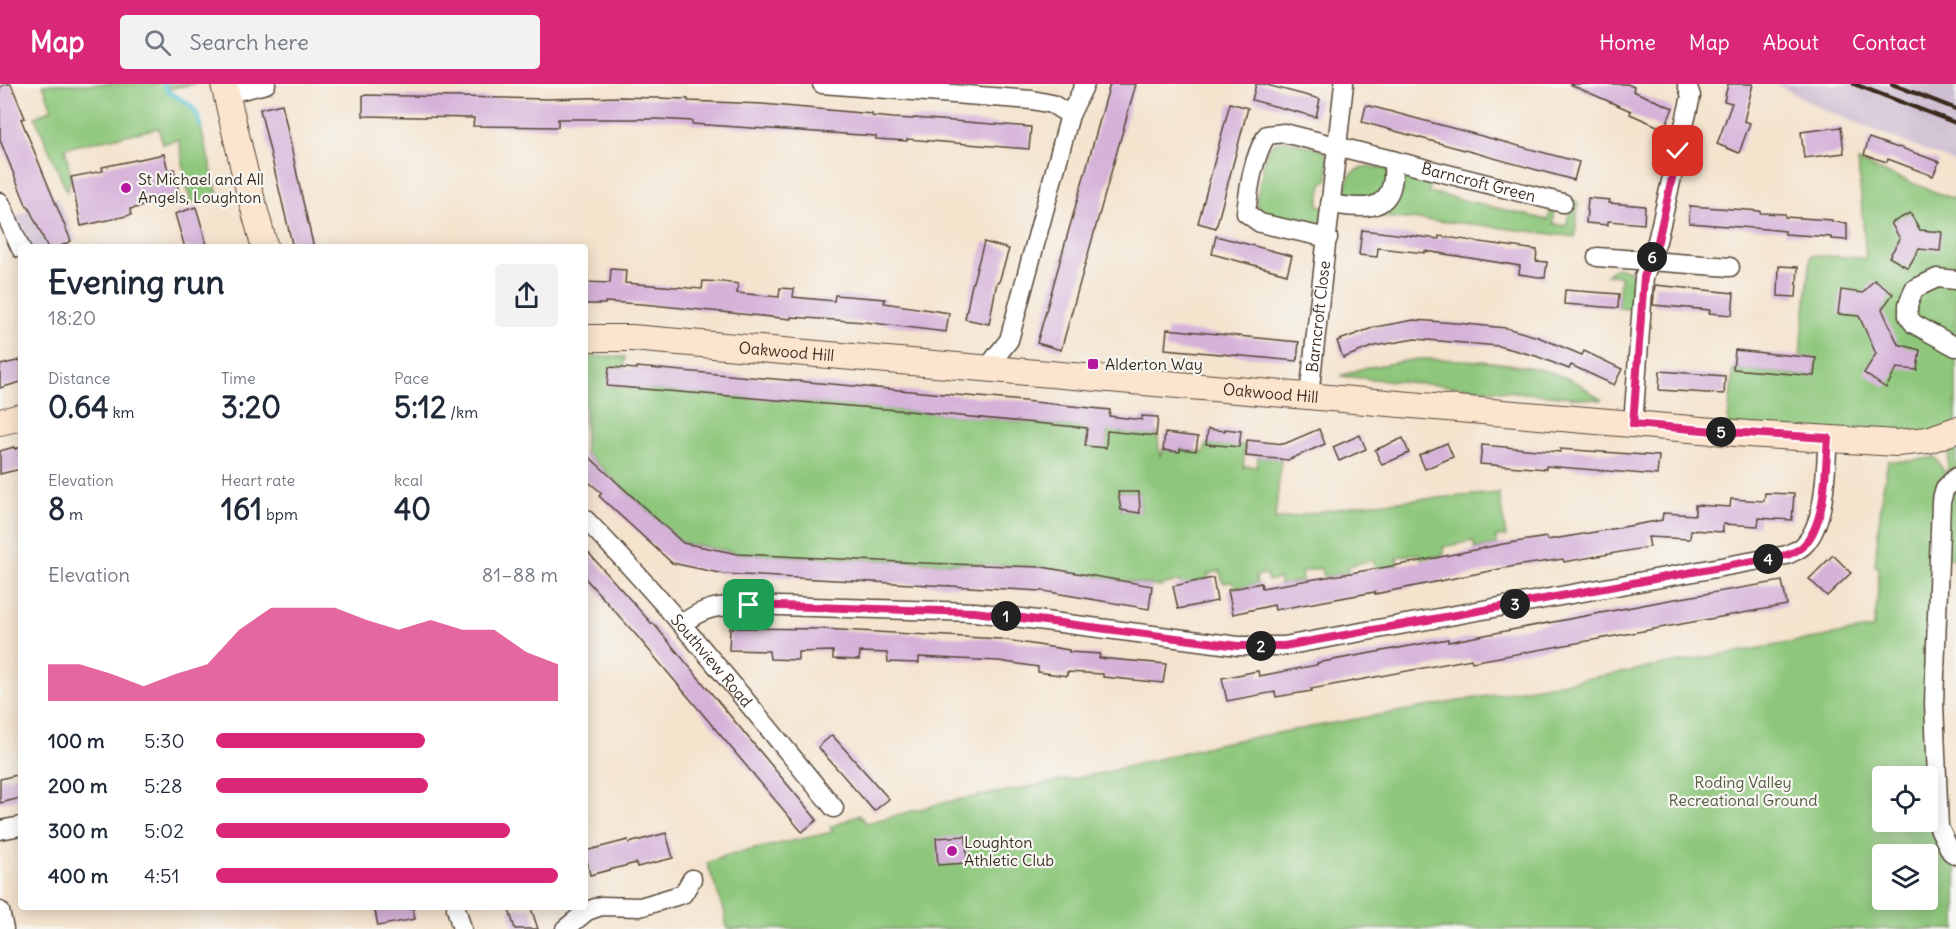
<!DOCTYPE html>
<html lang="en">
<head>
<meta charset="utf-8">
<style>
  :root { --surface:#fff; --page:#f2f2f3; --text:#1f2937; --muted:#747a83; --accent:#db2777 }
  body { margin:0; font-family:Delius,sans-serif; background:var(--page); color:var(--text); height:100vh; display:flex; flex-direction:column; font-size:22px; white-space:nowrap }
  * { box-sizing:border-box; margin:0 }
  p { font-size:20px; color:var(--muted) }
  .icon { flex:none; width:33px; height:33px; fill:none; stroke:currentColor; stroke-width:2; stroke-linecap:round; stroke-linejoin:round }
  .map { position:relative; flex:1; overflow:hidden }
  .side { position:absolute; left:18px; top:160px; width:570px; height:666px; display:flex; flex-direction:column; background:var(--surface); border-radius:6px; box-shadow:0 3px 15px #0003 }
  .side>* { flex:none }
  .buttons { position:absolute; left:1872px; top:682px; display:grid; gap:12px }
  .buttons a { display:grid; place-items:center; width:66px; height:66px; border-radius:6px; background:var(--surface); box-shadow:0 3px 15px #0003; font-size:30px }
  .pin { position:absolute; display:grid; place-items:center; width:51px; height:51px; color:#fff; margin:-26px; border-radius:12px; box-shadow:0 3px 9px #0006 }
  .km { position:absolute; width:30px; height:30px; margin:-15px; border-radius:50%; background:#222; color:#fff; font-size:16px; line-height:30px; text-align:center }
  .round { display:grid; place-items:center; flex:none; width:63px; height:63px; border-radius:6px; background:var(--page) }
  .overview { display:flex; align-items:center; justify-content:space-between; height:102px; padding:0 30px }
  h1 { font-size:33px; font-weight:800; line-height:45px }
  .figures { display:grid; grid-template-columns:repeat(3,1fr); gap:9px; height:102px; padding:6px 30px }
  .figures div { display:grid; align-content:center }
  .figures b { font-size:30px; font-weight:800 }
  .figures small { font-size:16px; font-weight:400 }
  .figures p { font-size:16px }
  .chart { height:168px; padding:12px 30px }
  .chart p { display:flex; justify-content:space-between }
  .chart svg { width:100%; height:108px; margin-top:6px; fill:var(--accent); opacity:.7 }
  ul { padding:0 30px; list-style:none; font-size:20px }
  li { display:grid; grid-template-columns:96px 72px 1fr; align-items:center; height:45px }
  li i { height:15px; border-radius:8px; background:var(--accent) }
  header { display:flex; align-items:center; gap:36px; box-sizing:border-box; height:84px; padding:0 30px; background:var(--accent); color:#fff }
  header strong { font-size:28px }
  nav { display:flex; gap:33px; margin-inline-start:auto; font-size:21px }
  .search { width:420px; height:54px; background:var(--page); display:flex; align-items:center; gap:15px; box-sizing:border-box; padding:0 21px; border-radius:6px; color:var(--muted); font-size:22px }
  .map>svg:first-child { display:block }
  .industrial { fill:#cebed1 }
  .green { fill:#8ec77b; stroke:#64784c; stroke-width:1.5; fill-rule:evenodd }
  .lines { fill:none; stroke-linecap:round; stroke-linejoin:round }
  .stream { stroke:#55c1ce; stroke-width:5 }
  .building { fill:#d6b2d9 }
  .street-casing { stroke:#574638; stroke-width:21 }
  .secondary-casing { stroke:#574638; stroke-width:28 }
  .street { stroke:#fff; stroke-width:18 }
  .secondary { stroke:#fbe5cf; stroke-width:26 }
  .rail { stroke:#3b2a1e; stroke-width:4.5 }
  .route-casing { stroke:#fff; stroke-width:12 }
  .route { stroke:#db2777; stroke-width:8 }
  .poi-dot { fill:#b5179e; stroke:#f6f6f2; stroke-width:2 }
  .labels { text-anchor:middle; stroke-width:4.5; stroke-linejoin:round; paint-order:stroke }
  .poi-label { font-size:16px; fill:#3b2a1e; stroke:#f6f6f2; text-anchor:start }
  .street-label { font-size:16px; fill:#3b2a1e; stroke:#f6f6f2 }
  .park-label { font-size:16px; fill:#54593a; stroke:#f6f6f2 }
</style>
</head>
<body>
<header>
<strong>Map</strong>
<div class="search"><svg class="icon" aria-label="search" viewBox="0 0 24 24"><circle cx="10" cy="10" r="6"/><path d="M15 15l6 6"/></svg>Search here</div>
<nav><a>Home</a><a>Map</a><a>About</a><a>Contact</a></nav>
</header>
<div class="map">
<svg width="1956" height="845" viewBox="0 0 1956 845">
  <rect width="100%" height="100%" fill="#f6f6f2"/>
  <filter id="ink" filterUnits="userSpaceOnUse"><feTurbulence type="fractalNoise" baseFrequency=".0167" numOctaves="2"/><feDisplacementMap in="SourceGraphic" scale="12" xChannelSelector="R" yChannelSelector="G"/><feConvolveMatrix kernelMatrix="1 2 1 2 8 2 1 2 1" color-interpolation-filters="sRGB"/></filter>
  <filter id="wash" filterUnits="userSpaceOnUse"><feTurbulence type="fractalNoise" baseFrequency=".008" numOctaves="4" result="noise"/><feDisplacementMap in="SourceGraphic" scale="24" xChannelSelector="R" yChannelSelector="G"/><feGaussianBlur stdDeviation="1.35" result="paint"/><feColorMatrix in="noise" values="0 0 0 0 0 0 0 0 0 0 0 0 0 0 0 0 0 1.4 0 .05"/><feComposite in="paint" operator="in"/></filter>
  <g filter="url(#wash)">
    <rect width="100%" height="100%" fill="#f4e3cd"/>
    <!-- industrial -->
    <g class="industrial">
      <path d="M1776,0h180v79l-134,-54z"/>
      <path d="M57,113l19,43 -19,7h-30l-14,-29z"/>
    </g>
    <!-- green -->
    <g class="green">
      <path d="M43,0h152l-29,5 25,18 7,10 21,82 -29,3 -11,-62 -17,4 -3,-16 -94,20 6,29 -4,15 -32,-75 17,-8z"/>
      <path d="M1285,56l34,9 9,6v24l-6,5 -4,21 7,3 -4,17 -7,2 -48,-9 -7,-7 -3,-11 11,-50 7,-6z"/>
      <path d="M1858,78l98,38v77l-19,-2 -31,31 50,45v76l-28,10 -201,-7 6,-61 81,7 2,-18 -16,-1 11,-102 55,3z"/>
      <path d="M1369,82l20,4 -2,17 -19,14 -24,-3c3,-20 4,-27 25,-32z"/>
      <path d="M1410,86l22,6 -4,16 120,28 4,-15 2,2v17l12,2 7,-27 5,4 -3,34 -113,-14 -82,-6 -6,-6 28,-38z"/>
      <path d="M1617,183l11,3 4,4 -1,35 -13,-1 2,-32 -14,-1z"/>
      <path d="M1956,196v67l-42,-23v-35z"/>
      <path d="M585,272l40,1 -1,11 -15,-1 -1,19 280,23 199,19 19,19 2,-25 10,2 1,9 21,-3 17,2 3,24 3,-6 16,2 1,-3 24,4 2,-9 16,1 1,-2 22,2 -2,23 2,-2 12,1 1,-10 23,2 -6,61 88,-16 136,-11 7,43 -10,1 1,8 -22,4 -2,-8 -30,6 1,8 -23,4 -2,-6 -22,4 1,8 -22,4 -3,-9 -25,6 1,6 -26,5 -2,-9 -20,4 1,9 -22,4 -1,-7 -11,3 -2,-7 -10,2 1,8 -22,4 -2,-6 -10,1 -3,-12 -12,3v5l-27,6 -1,-4 -19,4v2l-119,-20 -301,-13 -61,-12v-2l-95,-87zM1119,408h20l1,20 -19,-2z"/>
      <path d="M1418,275c44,0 123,3 161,25 8,5 15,11 23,16l-262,-24 24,-8z"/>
      <path d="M1956,346v129l-17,-2 12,-126z"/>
      <path d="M1935,373l10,16 -6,9 -7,337 24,39v71h-1229l-2,-16 -18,-50 21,-8 105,-23 -3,-5 29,-12 8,8 80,-21 151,-28 123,-31 652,-115c5,-20 5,-40 6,-61l-4,-1 7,-73 6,-32h23zM1882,693h46v45h-46zM1882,771h46v45h-46z"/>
    </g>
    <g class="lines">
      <!-- stream -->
      <path class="stream" d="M164,0c3,11 18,14 26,21 6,6 9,13 11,21"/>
    </g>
    <g id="blocks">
      <!-- building -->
      <g class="building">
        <path d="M6,0h5l14,34 -4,1 50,122 -14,7h-9l-20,-42 -1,1 -27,-67v-53z"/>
        <path d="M1110,0h26l-75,266 -24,-7z"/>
        <path d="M1256,0h7l57,15 -4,18 -64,-17z"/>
        <path d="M1569,0h58l7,3 -1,4 40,17 -9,21 -34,-15 1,-3z"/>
        <path d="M1728,0h25l-9,37 6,2 -11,30 -22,-9 15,-41 -8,-2z"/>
        <path d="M363,11l184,4 74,-2 67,2v2l74,3 110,10v2l21,2 20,1 1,-1 117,9 -2,22 -122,-10v2l-31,-2v-3l-184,-12v-3l-35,-2h-99v8l-85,-1 1,-8 -111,-2z"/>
        <path d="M1230,19l18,5 -32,120 -18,-5z"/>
        <path d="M282,20l19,89 13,55h-21l-33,-139z"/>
        <path d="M1366,21l213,57 -5,18 -212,-58z"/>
        <path d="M1841,43l3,26 -40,5 -3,-26z"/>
        <path d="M1869,54l29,10 1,-1 40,15 -6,14 -45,-17 -1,3 -23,-7z"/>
        <path d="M164,70l4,17 6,-2 6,29 -50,11 1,6 -50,11 -10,-49 32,-6 -1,-4z"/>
        <path d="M1588,114l22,2 -1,3 36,3 -1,18 -36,-3v4l-22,-2z"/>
        <path d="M1690,122l70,5v2l25,1v3l47,3v2l15,1v17l-16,-1v-2l-46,-3v-3l-19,-2 -77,-6z"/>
        <path d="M196,123l12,41h-23l-10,-34z"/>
        <path d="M1910,129l10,17 22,2 -2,19 -21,-2 -11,19 -19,-11 11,-18 -9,-16z"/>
        <path d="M1362,146l77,9v-3l98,14 -1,11 11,1 -2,16 -26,-4 1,-8 -95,-15v2l-47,-5 -1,9 -18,-2z"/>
        <path d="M1216,152l76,20 -5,18 -75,-20z"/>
        <path d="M984,158l25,7 -10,33h-2l-8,42 -24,-5 6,-30z"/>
        <path d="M1779,182l19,1 -2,30 -18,-1z"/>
        <path d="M611,185l15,1 -1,13 77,6 1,-8 21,1 14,2 -1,9 42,4 1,-9 14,1 -1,8 41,4 1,-6 50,4 -1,4 65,10 -3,19 -81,-10 -74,-5v2l-149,-15 -37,-2v2h-20v-22l25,1z"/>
        <path d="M1874,196l19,14 -11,15 16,35 22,6 -3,20 -20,-2 -11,20 -22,-15 12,-19 -17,-38 -21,-2 3,-24 22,3z"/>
        <path d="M1655,201l79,8 -2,22 -23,-2 1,-3 -57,-5z"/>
        <path d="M1565,206l54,4 -1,14 -54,-4z"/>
        <path d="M1414,236l42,3 50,5 32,9 44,18 2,-4 38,18 -8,16 -43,-20 -2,4 -33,-13 -37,-10 -84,-7 -41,7 -31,12 -6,-17 38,-14z"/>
        <path d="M1167,245l132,13 -2,19 -132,-12z"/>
        <path d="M1735,266l81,8 -2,18 -81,-7z"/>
        <path d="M21,276v22l-21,6v-23z"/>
        <path d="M609,283l28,2v-2l387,34 86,9 -1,6 33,4v-4l16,1 -2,19 -49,-5 -1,17 -10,-1 -11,-1 2,-18 -190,-18 -290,-24z"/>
        <path d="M1660,287l65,5 -1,18 -65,-4z"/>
        <path d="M1208,345l17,2v-2l16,2 -2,16 -33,-3z"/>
        <path d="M1319,345l6,15 -37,16 -42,-4 1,-16 37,4z"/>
        <path d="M1165,349l33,4 -2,14 -16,-2v3l-17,-2z"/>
        <path d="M1360,351l6,14 -27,12 -6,-14z"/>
        <path d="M1403,354l6,15 -27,12 -7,-15z"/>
        <path d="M1447,359l6,14 -28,12 -6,-14z"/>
        <path d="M1482,361l78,7v-3l99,7 -2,19 -111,-9v3l-66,-5z"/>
        <path d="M14,363l1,2 6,-2v22l-21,5v-23z"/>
        <path d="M585,369l98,90 55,11 183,9 121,4 110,19 -3,23 -106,-18 -319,-17 -52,-11 -73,-67 3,-3 -17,-14z"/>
        <path d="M1118,408h21l1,21 -19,-3z"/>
        <path d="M1765,409l29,1 -2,26 -33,-2 -1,8 -35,-2v8l-32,-2 -1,9 -42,-2 2,10 -86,15 -1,-3 -48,7 -140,28v-2l-100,18 -1,-5 -41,9 -5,-24 33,-7 1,5 154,-26 87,-18 44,-7v3l48,-8 67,-12 1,-7 32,2v-10l35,2 1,-8 33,2z"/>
        <path d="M585,465l67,75 1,-1 164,197 -15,12 -165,-196 -52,-58z"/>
        <path d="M1833,471l18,18 -24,23 -18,-17z"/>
        <path d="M1213,494l4,23 -39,8 -5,-23z"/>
        <path d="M1782,497l5,24 -315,57 -1,-3 -160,30 1,2 -36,6 -1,-5 -48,9 -5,-23 36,-7 1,5 58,-11v-2l131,-24v3l221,-42z"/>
        <path d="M730,544l93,1 177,10 69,11v2l31,2 -1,4 67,6 -3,19 -60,-6v-3l-36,-2v4l-29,-4v-5l-39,-6 -80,-4v6l-31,-1 -1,-9 -27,-1 -1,8 -26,-1v-8l-35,1v8l-28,-1 -1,-8 -40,-1z"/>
        <path d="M832,651l57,64 -15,12 -56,-64z"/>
        <path d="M21,690v24l-21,5v-24z"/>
        <path d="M666,749l7,25 -36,9 -1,-4 -46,12 -5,-24 43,-11 1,3z"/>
        <path d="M966,752l1,27 -29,2 -2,-27z"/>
        <path d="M390,824h23l2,11 -37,7 -3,-15z"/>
        <path d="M518,824h13l7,21h-23l-6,-19z"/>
      </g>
    </g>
  </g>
  <g filter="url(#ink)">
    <use href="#blocks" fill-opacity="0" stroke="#574638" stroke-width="1.5"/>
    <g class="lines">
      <!-- street casing -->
      <g class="street-casing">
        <g id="street">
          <path d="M822,0l210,16 20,4 18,11"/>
          <path d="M226,10l40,-10"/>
          <path d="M0,118l21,47"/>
          <path d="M1330,120c23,3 56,11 62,-20 2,-8 1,-17 1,-24"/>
          <path id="s1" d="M1328,154l-68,-15 -14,-10c3,-26 7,-56 21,-78l17,-2 279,70"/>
          <path d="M1597,173l133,10"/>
          <path d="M1956,196l-19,-2 -23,11 -6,16v11l6,8 42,23"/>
          <path d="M987,284l22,-28 61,-225 15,-31"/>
          <path id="s2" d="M1309,312l35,-312"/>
          <path d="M1633,340l11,-147 13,-36 34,-145 -4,-12"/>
          <path d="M1956,393l-11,11 -4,14 -7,201 5,125 12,24 5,3"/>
          <path id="s3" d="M585,435c89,91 168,191 249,289"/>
          <path d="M682,540c23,-18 38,-18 67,-19l226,7 263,34h46l503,-91c5,-3 12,-5 16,-9 24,-23 22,-77 25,-108"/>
          <path d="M0,746l21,-4"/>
          <path d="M456,824l6,21"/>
          <path d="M0,827l4,18"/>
          <path d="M565,845l22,-18 14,-5 39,1 43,-13 9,-15"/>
        </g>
      </g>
      <!-- secondary casing -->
      <g class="secondary-casing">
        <g id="secondary">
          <path d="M224,0l25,106 16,58"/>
          <path id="s4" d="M585,254h47l1116,96 149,9 31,-3 28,-10"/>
          <path d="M0,338l21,-5"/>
        </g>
      </g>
      <!-- street -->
      <use href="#street" class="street"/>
      <!-- secondary -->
      <use href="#secondary" class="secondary"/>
      <!-- rail -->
      <g class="rail">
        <path d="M1854,0l102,39"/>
        <path d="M1892,0l64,25"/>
      </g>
    </g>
  </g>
  <g class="lines" filter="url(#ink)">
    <!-- route casing -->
    <g class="route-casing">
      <path id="route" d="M749,521l226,7 263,34h46l503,-91c5,-2 12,-5 16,-9 24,-23 22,-77 25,-108l-101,-6 -94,-8 11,-147 14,-36 20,-90"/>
    </g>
    <!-- route -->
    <use href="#route" class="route"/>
  </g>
  <!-- markers -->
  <g class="poi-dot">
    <circle cx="126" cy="104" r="6"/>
    <rect x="1087" y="274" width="12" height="12" rx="3"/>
    <circle cx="952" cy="767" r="6"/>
  </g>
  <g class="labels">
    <!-- poi labels -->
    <g class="poi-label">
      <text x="138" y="101">St Michael and All<tspan x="138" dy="18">Angels, Loughton</tspan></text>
      <text x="1105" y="286">Alderton Way</text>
      <text x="964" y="764">Loughton<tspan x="964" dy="18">Athletic Club</tspan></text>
    </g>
    <!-- street labels -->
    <g class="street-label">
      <text dy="6" stroke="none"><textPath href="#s1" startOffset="386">Barncroft Green</textPath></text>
      <text dy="6" stroke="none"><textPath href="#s2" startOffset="80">Barncroft Close</textPath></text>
      <text dy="6" stroke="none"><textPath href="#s4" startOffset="202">Oakwood Hill</textPath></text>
      <text dy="6" stroke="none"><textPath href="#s4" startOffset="688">Oakwood Hill</textPath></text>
      <text dy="6" stroke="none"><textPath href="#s3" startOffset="190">Southview Road</textPath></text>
    </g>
    <!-- park labels -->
    <g class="park-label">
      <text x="1743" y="704">Roding Valley<tspan x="1743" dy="18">Recreational Ground</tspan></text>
    </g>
  </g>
</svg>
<div class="buttons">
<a><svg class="icon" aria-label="locate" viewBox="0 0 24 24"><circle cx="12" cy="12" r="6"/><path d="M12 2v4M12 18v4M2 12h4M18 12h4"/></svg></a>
<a><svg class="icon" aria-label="layers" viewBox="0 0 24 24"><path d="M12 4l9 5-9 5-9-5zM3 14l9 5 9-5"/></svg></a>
</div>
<div class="pin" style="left:749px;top:521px;background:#1e9e55"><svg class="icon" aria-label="arrive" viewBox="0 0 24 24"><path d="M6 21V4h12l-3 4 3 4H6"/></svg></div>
<div class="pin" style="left:1678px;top:67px;background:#d93025"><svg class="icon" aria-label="check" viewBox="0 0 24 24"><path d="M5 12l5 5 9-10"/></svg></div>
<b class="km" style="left:1006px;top:532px">1</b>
<b class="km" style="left:1261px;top:562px">2</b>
<b class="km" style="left:1515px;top:520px">3</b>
<b class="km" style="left:1768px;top:475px">4</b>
<b class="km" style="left:1721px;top:348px">5</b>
<b class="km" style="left:1652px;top:173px">6</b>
<section class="side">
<div class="overview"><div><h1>Evening run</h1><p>18:20</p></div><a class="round"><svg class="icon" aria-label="share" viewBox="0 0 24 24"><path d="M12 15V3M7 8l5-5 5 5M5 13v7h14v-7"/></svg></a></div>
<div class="figures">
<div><p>Distance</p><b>0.64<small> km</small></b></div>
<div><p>Time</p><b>3:20</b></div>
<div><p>Pace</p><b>5:12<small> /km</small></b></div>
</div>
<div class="figures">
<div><p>Elevation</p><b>8<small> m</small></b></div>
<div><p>Heart rate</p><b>161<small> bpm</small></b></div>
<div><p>kcal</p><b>40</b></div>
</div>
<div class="chart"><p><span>Elevation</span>81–88 m</p>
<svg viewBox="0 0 160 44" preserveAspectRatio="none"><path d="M0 44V29L10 29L20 33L30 38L40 33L50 29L60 15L70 6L80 6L90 6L100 11L110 15L120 11L130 15L140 15L150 24L160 29V44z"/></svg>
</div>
<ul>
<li><b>100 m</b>5:30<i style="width:61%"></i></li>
<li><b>200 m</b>5:28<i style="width:62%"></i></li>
<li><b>300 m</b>5:02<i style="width:86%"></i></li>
<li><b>400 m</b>4:51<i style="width:100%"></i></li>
</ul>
</section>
</div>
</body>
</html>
